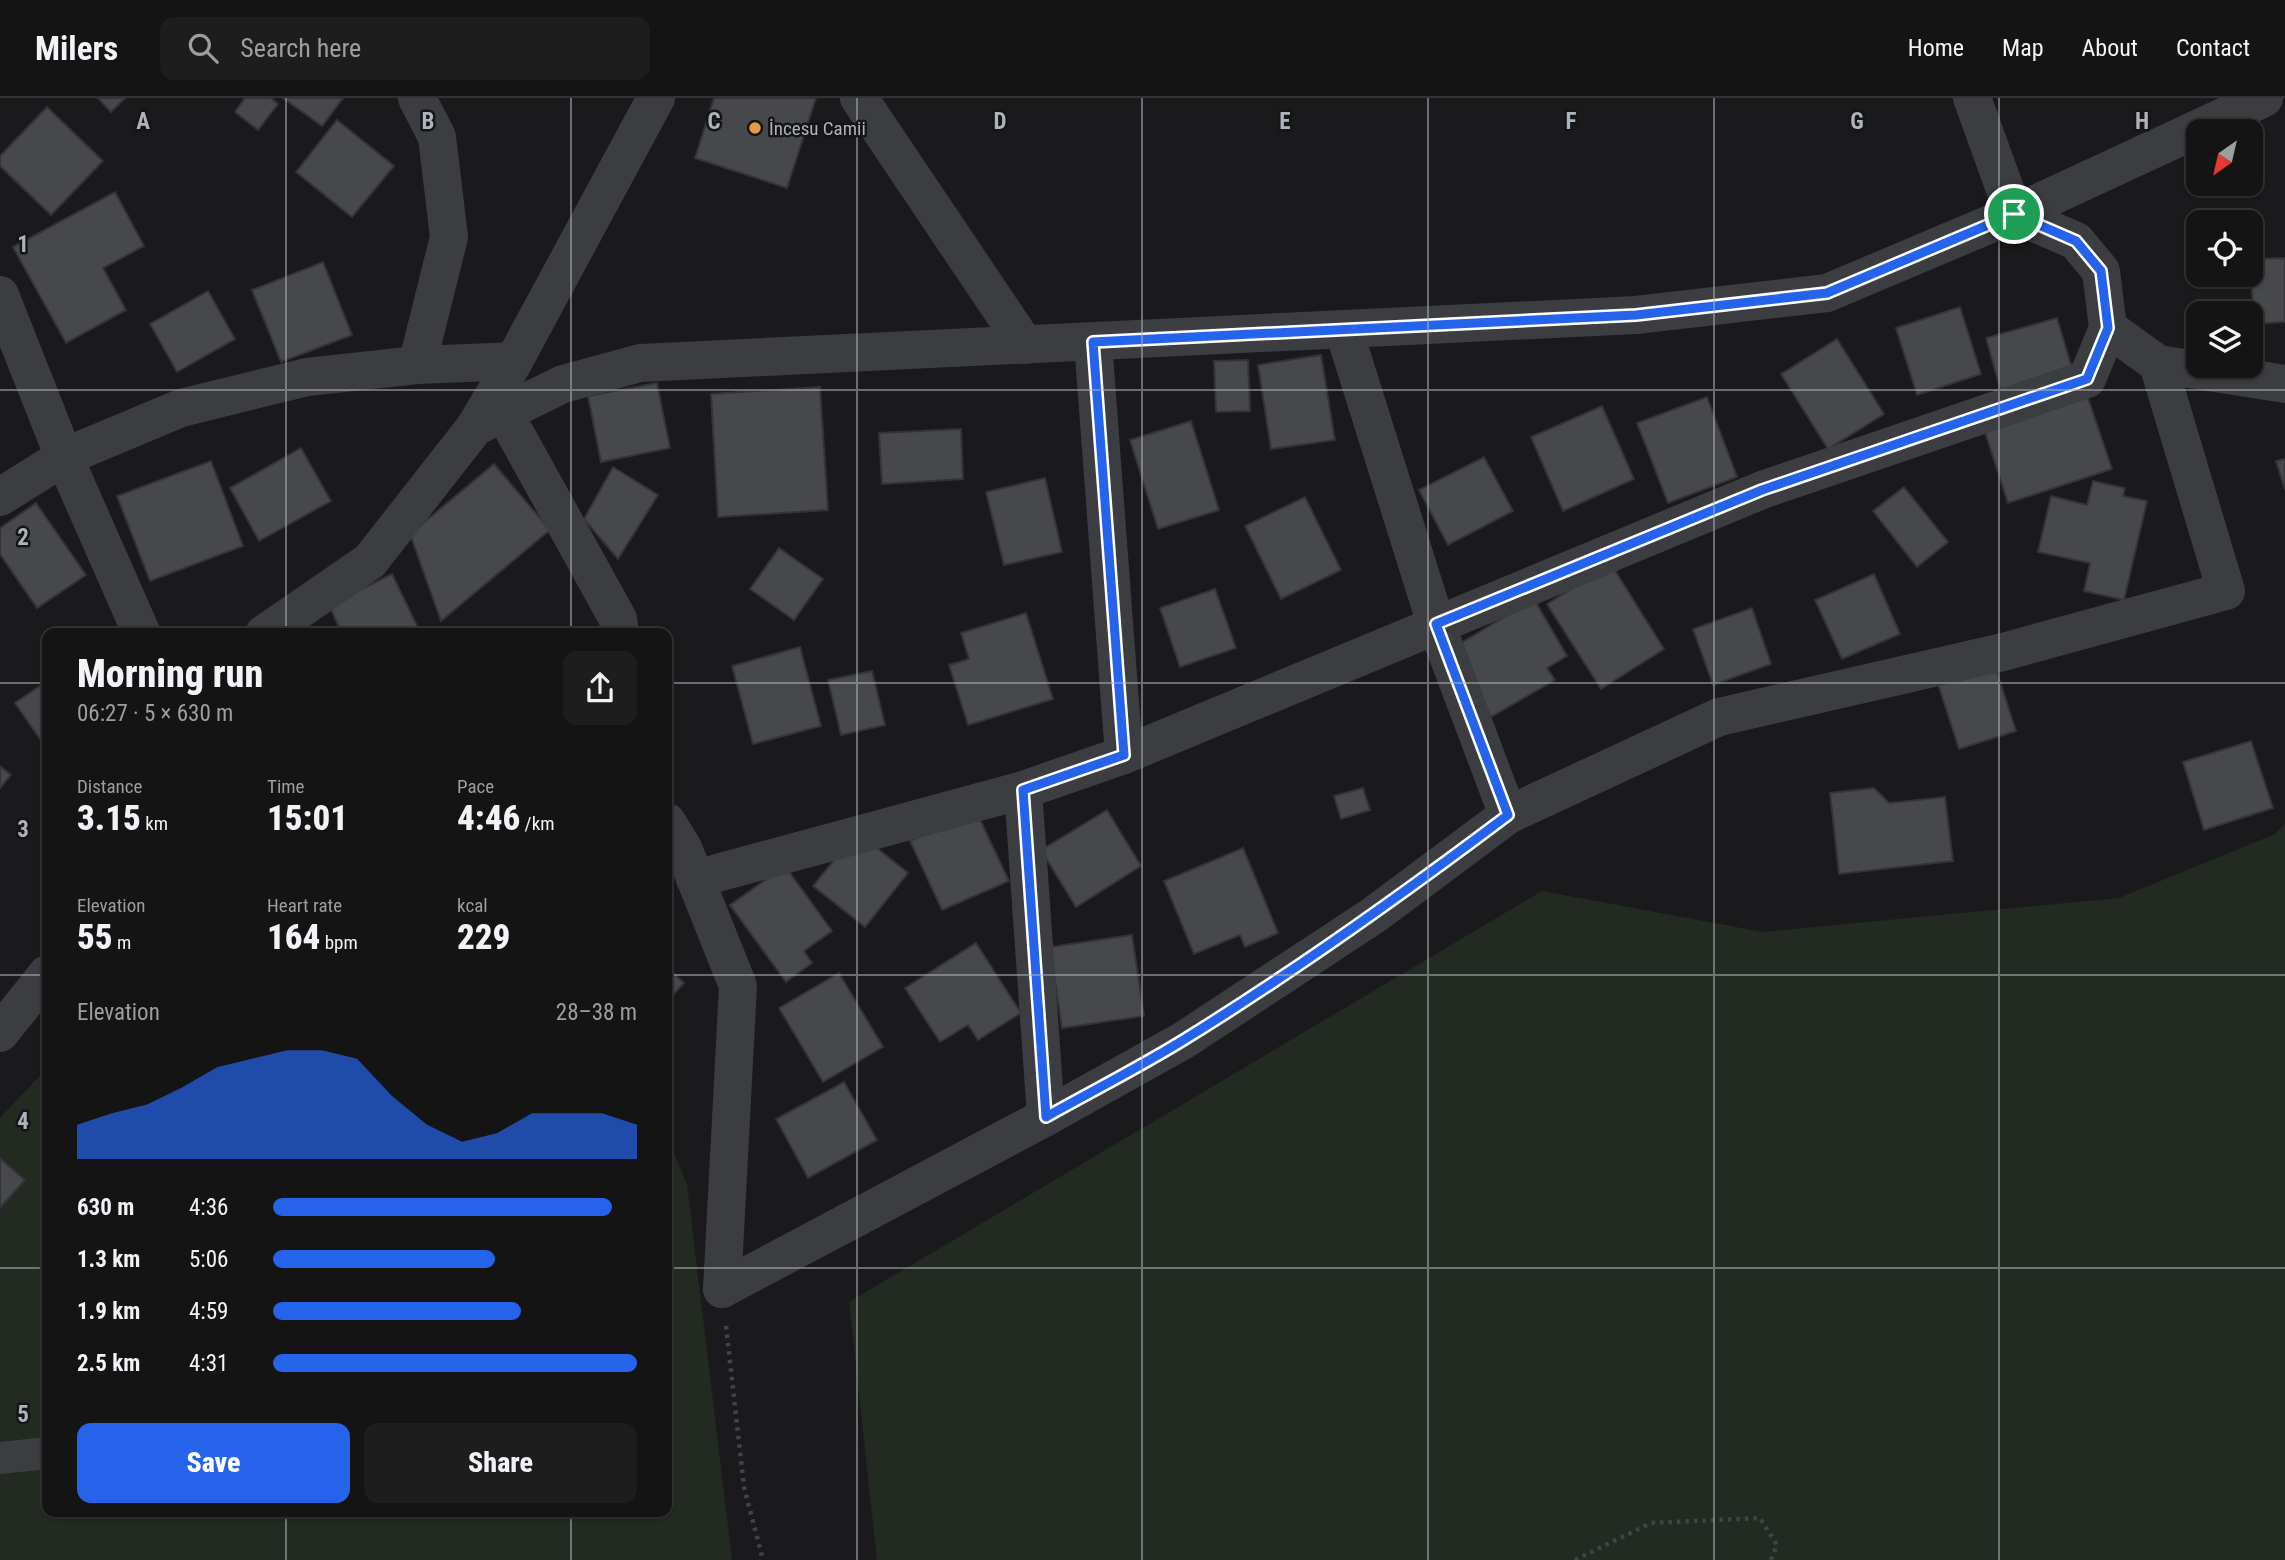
<!DOCTYPE html>
<html lang="en">
<head>
<meta charset="utf-8">
<style>
  :root { --surface:#141415; --page:#1d1d1e; --text:#f1f3f6; --muted:#9d9ea0; --line:#333334; --accent:#2563eb }
  body { margin:0; font-family:"Roboto Condensed",sans-serif; background:var(--page); color:var(--text); height:100vh; display:flex; flex-direction:column; font-size:26px; white-space:nowrap }
  * { box-sizing:border-box; margin:0 }
  p { font-size:23px; color:var(--muted) }
  .icon { flex:none; width:38px; height:38px; fill:none; stroke:currentColor; stroke-width:2; stroke-linecap:round; stroke-linejoin:round }
  .map { position:relative; flex:1; overflow:hidden }
  .panel { position:absolute; left:42px; top:530px; width:630px; height:889px; display:flex; flex-direction:column; background:var(--surface); border-radius:14px; box-shadow:0 2px 5px #0004,0 0 0 2px var(--line) }
  .panel>* { flex:none }
  .needle { width:46px; rotate:214deg }
  .fabs { position:absolute; left:2186px; top:21px; display:grid; gap:14px }
  .fabs a { display:grid; place-items:center; width:77px; height:77px; border-radius:14px; background:var(--surface); box-shadow:0 2px 5px #0004,0 0 0 2px var(--line); font-size:35px }
  .pin { position:absolute; display:grid; place-items:center; width:60px; height:60px; color:#fff; margin:-30px; border:4px solid #fff; border-radius:50%; box-shadow:0 2px 7px #0007 }
  .round { display:grid; place-items:center; flex:none; width:74px; height:74px; border-radius:14px; background:var(--page) }
  .headline { display:flex; align-items:center; justify-content:space-between; height:119px; padding:0 35px }
  h1 { font-size:38px; font-weight:800; line-height:52px }
  .figures { display:grid; grid-template-columns:repeat(3,1fr); gap:10px; height:119px; padding:7px 35px }
  .figures div { display:grid; align-content:center }
  .figures b { font-size:35px; font-weight:800 }
  .figures small { font-size:19px; font-weight:400 }
  .figures p { font-size:19px }
  .chart { height:196px; padding:14px 35px }
  .chart p { display:flex; justify-content:space-between }
  .chart svg { width:100%; height:126px; margin-top:7px; fill:var(--accent); opacity:.7 }
  .action { display:flex; gap:14px; margin-top:auto; padding:14px 35px }
  .action a { flex:1; height:80px; border-radius:14px; background:var(--accent); color:#fff; font-size:28px; font-weight:800; line-height:80px; text-align:center }
  .action a+a { background:var(--page); color:var(--text) }
  ul { padding:0 35px; list-style:none; font-size:23px }
  li { display:grid; grid-template-columns:112px 84px 1fr; align-items:center; height:52px }
  li i { height:18px; border-radius:9px; background:var(--accent) }
  header { display:flex; align-items:center; gap:42px; box-sizing:border-box; height:98px; padding:0 35px; background:var(--surface); border-bottom:2px solid var(--line) }
  header strong { font-size:33px }
  nav { display:flex; gap:38px; margin-inline-start:auto; font-size:24px }
  .search { width:490px; height:63px; background:var(--page); display:flex; align-items:center; gap:18px; box-sizing:border-box; padding:0 24px; border-radius:14px; color:var(--muted); font-size:26px }
  .map>svg:first-child { display:block }
  .green { fill:#222a22 }
  .building { fill:#47484c; stroke:#343438; stroke-width:2 }
  .lines { fill:none; stroke-linecap:round; stroke-linejoin:round }
  .path { stroke:#414447; stroke-width:4.5; stroke-dasharray:3.5 5; stroke-linecap:butt }
  .pedestrian { stroke:#3b3d41; stroke-width:32 }
  .minor { stroke:#3b3d41; stroke-width:38 }
  .tertiary { stroke:#3b3d41; stroke-width:38 }
  .route-casing { stroke:#fff; stroke-width:14 }
  .route { stroke:#2563eb; stroke-width:9 }
  .grid { fill:none; stroke:#adb3ba; stroke-width:2; stroke-opacity:0.55 }
  .poi-dot { fill:#e69b47; stroke:#151517; stroke-width:2.5 }
  .labels { text-anchor:middle; stroke-width:5; stroke-linejoin:round; paint-order:stroke }
  .poi-label { font-size:19px; fill:#adb3ba; stroke:#151517; text-anchor:start }
  .grid-label { font-size:23px; text-anchor:middle; font-weight:bold; fill:#adb3ba; stroke:#151517; stroke-width:5; stroke-linejoin:round; paint-order:stroke }
</style>
</head>
<body>
<header>
<strong>Milers</strong>
<div class="search"><svg class="icon" aria-label="search" viewBox="0 0 24 24"><circle cx="10" cy="10" r="6"/><path d="M15 15l6 6"/></svg>Search here</div>
<nav><a>Home</a><a>Map</a><a>About</a><a>Contact</a></nav>
</header>
<div class="map">
<svg width="2285" height="1462" viewBox="0 0 2285 1462">
  <rect width="100%" height="100%" fill="#1a1a1c"/>
  <!-- green -->
  <g class="green">
    <path d="M2285,726v736h-1408l-28,-258 693,-411 221,41 356,-34 156,-64z"/>
    <path d="M47,970v444h620v-374l20,46 45,376h-732v-442z"/>
  </g>
  <!-- building -->
  <g class="building">
    <path d="M98,0h27l-14,14z"/>
    <path d="M245,0h26l7,6 -20,26 -23,-18z"/>
    <path d="M283,0h60l-21,28z"/>
    <path d="M714,0h102l-29,90 -92,-30z"/>
    <path d="M47,9l56,54 -52,54 -51,-49v-10z"/>
    <path d="M337,22l57,46 -42,51 -56,-45z"/>
    <path d="M115,94l29,54 -41,22 23,42 -60,33 -53,-96z"/>
    <path d="M2285,160v64l-31,2 -4,-65z"/>
    <path d="M323,164l29,73 -71,27 -29,-72z"/>
    <path d="M208,193l27,48 -58,33 -27,-48z"/>
    <path d="M1960,209l21,67 -64,21 -21,-67z"/>
    <path d="M2057,220l17,57 -72,20 -16,-57z"/>
    <path d="M1837,241l47,75 -56,35 -47,-75z"/>
    <path d="M1321,257l14,85 -64,9 -13,-84z"/>
    <path d="M1248,262l2,51 -34,1 -2,-51z"/>
    <path d="M657,285l13,65 -69,14 -13,-66z"/>
    <path d="M820,289l8,123 -110,7 -7,-123z"/>
    <path d="M2085,291l27,80 -104,34 -26,-80z"/>
    <path d="M1707,299l30,80 -69,26 -31,-80z"/>
    <path d="M1602,308l32,73 -71,32 -32,-74z"/>
    <path d="M1191,323l28,89 -61,19 -28,-89z"/>
    <path d="M961,331l2,50 -81,5 -3,-51z"/>
    <path d="M301,350l30,53 -72,40 -29,-53z"/>
    <path d="M1484,359l29,54 -65,34 -29,-55z"/>
    <path d="M2285,361v31l-9,-29z"/>
    <path d="M211,363l32,85 -93,35 -33,-85z"/>
    <path d="M494,366l56,66 -109,91 -31,-87z"/>
    <path d="M613,369l45,28 -40,64 -34,-40z"/>
    <path d="M1045,380l17,74 -58,13 -18,-73z"/>
    <path d="M2093,383l32,7 -2,8 24,5 -23,99 -40,-9 6,-28 -52,-11 13,-56 36,9z"/>
    <path d="M1904,389l44,55 -31,25 -44,-56z"/>
    <path d="M1305,399l36,73 -60,29 -36,-73z"/>
    <path d="M36,405l50,72 -49,33 -37,-54v-26z"/>
    <path d="M779,450l44,31 -29,41 -44,-31z"/>
    <path d="M1611,466l53,85 -63,40 -54,-85z"/>
    <path d="M392,476l29,60h-79l-13,-29z"/>
    <path d="M1874,476l26,60 -58,25 -27,-59z"/>
    <path d="M1215,491l21,59 -56,19 -20,-59z"/>
    <path d="M1534,501l33,57 -20,12 8,12 -64,37 -40,-68z"/>
    <path d="M1752,510l19,56 -58,21 -20,-56z"/>
    <path d="M1026,515l27,86 -85,26 -19,-60 20,-6 -8,-26z"/>
    <path d="M800,549l21,79 -68,18 -21,-78z"/>
    <path d="M1994,565l22,68 -57,18 -22,-68z"/>
    <path d="M872,573l13,54 -44,10 -13,-55z"/>
    <path d="M47,583v68l-32,-46z"/>
    <path d="M2251,643l22,67 -69,22 -21,-68z"/>
    <path d="M0,668l11,9 -11,13z"/>
    <path d="M1363,690l7,22 -29,9 -7,-23z"/>
    <path d="M1874,690l15,15 56,-6 8,64 -114,13 -9,-81z"/>
    <path d="M1107,712l34,56 -65,41 -35,-57z"/>
    <path d="M976,713l33,70 -67,29 -32,-69z"/>
    <path d="M857,734l51,41 -43,54 -52,-41z"/>
    <path d="M1243,750l35,85 -33,14 -5,-12 -46,19 -30,-73z"/>
    <path d="M785,768l47,65 -28,20 8,12 -26,19 -56,-77z"/>
    <path d="M1132,837l12,81 -82,12 -12,-81z"/>
    <path d="M976,845l45,70 -43,27 -10,-15 -28,17 -35,-54z"/>
    <path d="M667,869l17,16 -17,18z"/>
    <path d="M839,875l44,74 -60,35 -44,-74z"/>
    <path d="M844,984l33,58 -69,38 -32,-59z"/>
    <path d="M0,1060l25,22 -25,28z"/>
  </g>
  <g class="lines">
    <!-- path -->
    <g class="path">
      <path d="M726,1228l18,161 19,73"/>
      <path d="M1575,1462l76,-37 109,-5 17,27 -6,15"/>
    </g>
    <!-- pedestrian -->
    <path class="pedestrian" d="M0,1360l47,-5"/>
    <!-- minor -->
    <g class="minor">
      <path d="M417,0l20,39 12,100 -32,128"/>
      <path d="M859,0l166,247"/>
      <path d="M2108,230l50,36 127,20"/>
      <path d="M1344,233l92,293 72,191"/>
      <path d="M1093,244l31,413"/>
      <path d="M504,315l114,206 2,15"/>
      <path d="M475,329l39,-66 142,-263"/>
      <path d="M0,399l64,-40 117,-49 126,-31 110,-12 97,-4"/>
      <path d="M1023,692l23,327"/>
      <path d="M667,724l16,26 55,138 -16,303"/>
      <path d="M695,781l328,-89 101,-35 638,-265 325,-111 21,-51 -7,-57 -25,-30 -62,-27 -42,-116"/>
      <path d="M722,1191l324,-172 138,-77 190,-125 134,-100 211,-98 284,-65 223,-61 -68,-227"/>
    </g>
    <!-- tertiary -->
    <g class="tertiary">
      <path d="M0,197l64,162 78,177"/>
      <path d="M264,536l106,-73 105,-134 88,-43 77,-21 996,-48 191,-22 187,-79 250,-116"/>
      <path d="M0,935l47,-59"/>
    </g>
  </g>
  <g class="lines">
    <!-- route casing -->
    <g class="route-casing">
      <path id="route" d="M2014,116l62,27 25,30 7,57 -21,51 -325,111 -326,134 72,191c-105,79 -211,155 -323,224 -45,28 -93,52 -139,78l-23,-327 101,-35 -31,-413 543,-27 191,-22z"/>
    </g>
    <!-- route -->
    <use href="#route" class="route"/>
  </g>
  <!-- grid -->
  <path class="grid" d="M286,0v536M571,0v536M857,0v1462M1142,0v1462M1428,0v1462M1714,0v1462M1999,0v1462M0,292h2285M0,585h47M667,585h1618M0,877h47M667,877h1618M0,1170h47M667,1170h1618M286,1414v48M571,1414v48"/>
  <!-- markers -->
  <circle class="poi-dot" cx="755" cy="30" r="7"/>
  <g class="labels">
    <!-- poi labels -->
    <g class="poi-label">
      <text x="769" y="37">İncesu Camii</text>
    </g>
  </g>
  <g class="grid-label">
    <text x="143" y="31">A</text>
    <text x="428" y="31">B</text>
    <text x="714" y="31">C</text>
    <text x="1000" y="31">D</text>
    <text x="1285" y="31">E</text>
    <text x="1571" y="31">F</text>
    <text x="1857" y="31">G</text>
    <text x="2142" y="31">H</text>
    <text x="23" y="154">1</text>
    <text x="23" y="447">2</text>
    <text x="23" y="739">3</text>
    <text x="23" y="1031">4</text>
    <text x="23" y="1324">5</text>
  </g>
</svg>
<div class="fabs">
<a><svg class="needle" viewBox="-14 -14 28 28"><path d="M0-13l5 13h-10z" fill="#e53935"/><path d="M0 13l5-13h-10z" fill="#9d9ea0"/></svg></a>
<a><svg class="icon" aria-label="locate" viewBox="0 0 24 24"><circle cx="12" cy="12" r="6"/><path d="M12 2v4M12 18v4M2 12h4M18 12h4"/></svg></a>
<a><svg class="icon" aria-label="layers" viewBox="0 0 24 24"><path d="M12 4l9 5-9 5-9-5zM3 14l9 5 9-5"/></svg></a>
</div>
<div class="pin" style="left:2014px;top:116px;background:#1e9e55"><svg class="icon" aria-label="arrive" viewBox="0 0 24 24"><path d="M6 21V4h12l-3 4 3 4H6"/></svg></div>
<section class="panel">
<div class="headline"><div><h1>Morning run</h1><p>06:27 · 5 × 630 m</p></div><a class="round"><svg class="icon" aria-label="share" viewBox="0 0 24 24"><path d="M12 15V3M7 8l5-5 5 5M5 13v7h14v-7"/></svg></a></div>
<div class="figures">
<div><p>Distance</p><b>3.15<small> km</small></b></div>
<div><p>Time</p><b>15:01</b></div>
<div><p>Pace</p><b>4:46<small> /km</small></b></div>
</div>
<div class="figures">
<div><p>Elevation</p><b>55<small> m</small></b></div>
<div><p>Heart rate</p><b>164<small> bpm</small></b></div>
<div><p>kcal</p><b>229</b></div>
</div>
<div class="chart"><p><span>Elevation</span>28–38 m</p>
<svg viewBox="0 0 160 44" preserveAspectRatio="none"><path d="M0 44V32L10 28L20 25L30 19L40 12L50 9L60 6L70 6L80 9L90 22L100 32L110 38L120 35L130 28L140 28L150 28L160 32V44z"/></svg>
</div>
<ul>
<li><b>630 m</b>4:36<i style="width:93%"></i></li>
<li><b>1.3 km</b>5:06<i style="width:61%"></i></li>
<li><b>1.9 km</b>4:59<i style="width:68%"></i></li>
<li><b>2.5 km</b>4:31<i style="width:100%"></i></li>
</ul>
<div class="action"><a>Save</a><a>Share</a></div>
</section>
</div>
</body>
</html>
